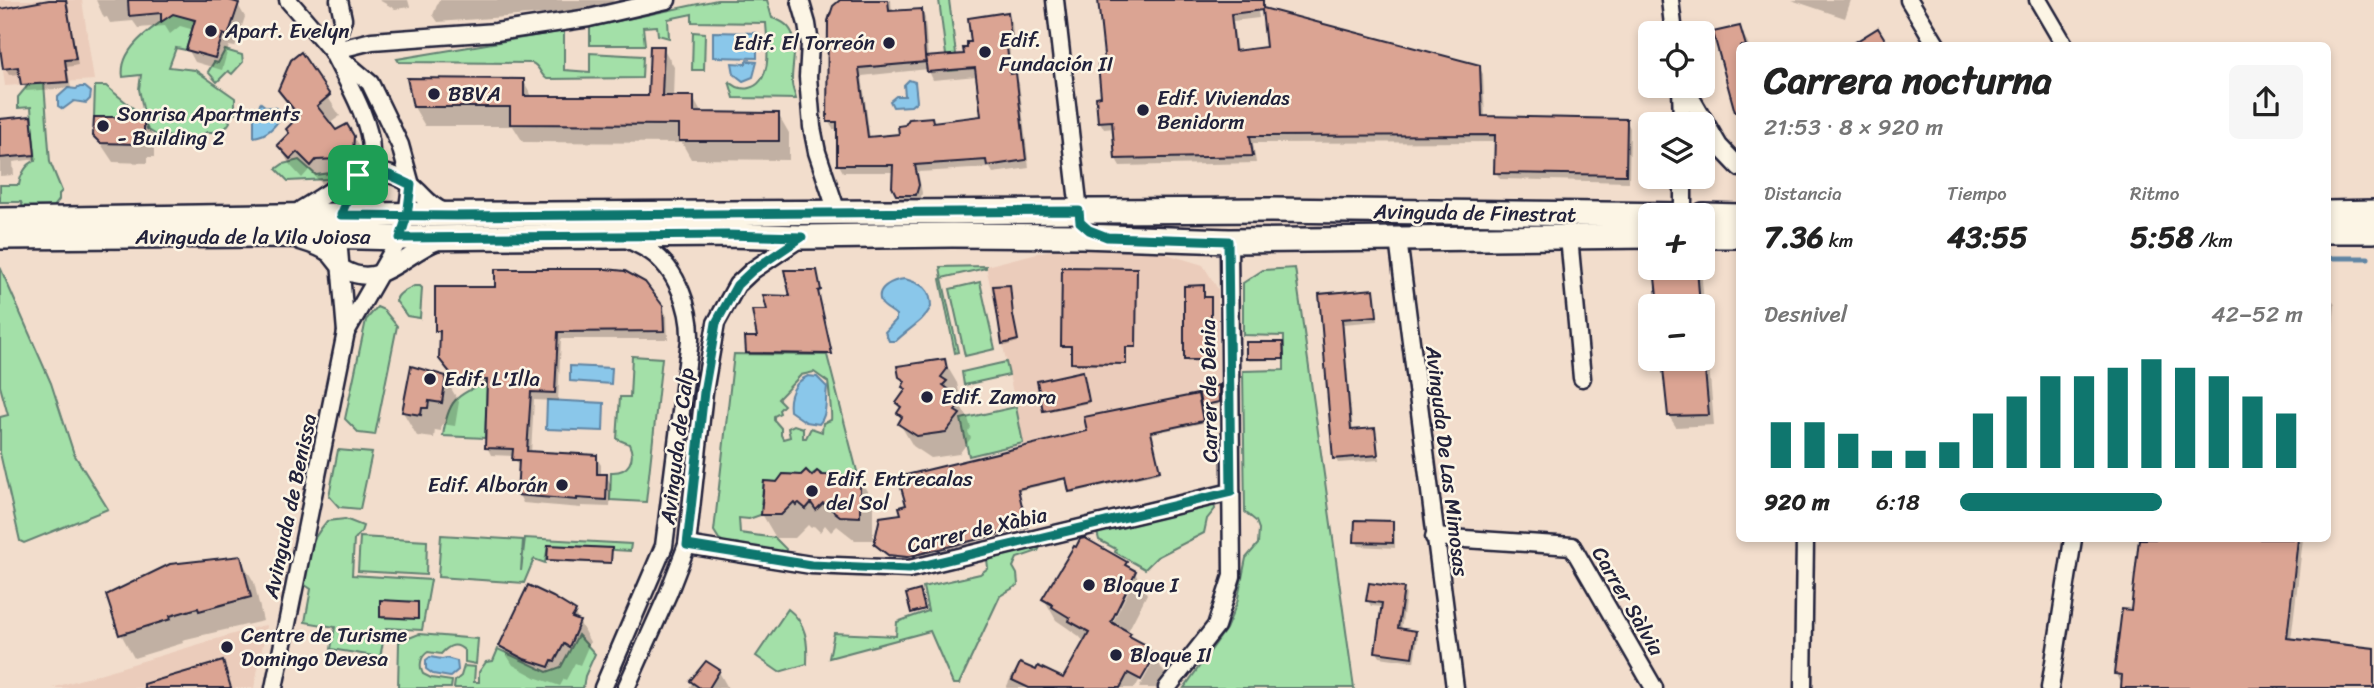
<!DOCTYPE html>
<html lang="es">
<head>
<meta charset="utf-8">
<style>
  :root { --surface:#fff; --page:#f6f6f6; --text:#222; --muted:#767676; --accent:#0f766e }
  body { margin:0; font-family:Sriracha,sans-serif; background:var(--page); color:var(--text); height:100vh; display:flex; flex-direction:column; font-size:26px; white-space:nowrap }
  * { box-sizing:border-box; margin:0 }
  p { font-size:23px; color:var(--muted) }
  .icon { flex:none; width:38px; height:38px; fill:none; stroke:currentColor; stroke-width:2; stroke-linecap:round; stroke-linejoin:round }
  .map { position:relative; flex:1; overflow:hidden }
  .drawer { position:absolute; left:1736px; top:42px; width:595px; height:500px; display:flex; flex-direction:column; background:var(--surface); border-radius:10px; box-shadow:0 4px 10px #0003 }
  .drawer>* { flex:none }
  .tools { position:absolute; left:1638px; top:21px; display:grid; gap:14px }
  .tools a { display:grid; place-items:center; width:77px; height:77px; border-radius:10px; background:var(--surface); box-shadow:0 4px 10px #0003; font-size:35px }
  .pin { position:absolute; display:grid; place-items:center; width:60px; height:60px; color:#fff; margin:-30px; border-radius:14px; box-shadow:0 4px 10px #0006 }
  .round { display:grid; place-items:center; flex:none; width:74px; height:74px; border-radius:10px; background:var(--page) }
  .head { display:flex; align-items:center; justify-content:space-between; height:119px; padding:0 28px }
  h1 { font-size:38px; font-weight:800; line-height:52px }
  .stats { display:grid; grid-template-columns:repeat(3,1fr); gap:10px; height:119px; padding:7px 28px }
  .stats div { display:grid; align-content:center }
  .stats b { font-size:30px; font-weight:800 }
  .stats small { font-size:19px; font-weight:400 }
  .stats p { font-size:19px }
  .chart { height:196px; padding:14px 28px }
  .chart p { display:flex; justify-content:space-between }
  .chart svg { width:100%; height:126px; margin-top:7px; stroke:var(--accent); stroke-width:6 }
  ul { padding:0 28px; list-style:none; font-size:23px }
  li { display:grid; grid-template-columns:112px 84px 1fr; align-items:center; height:52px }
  li i { height:18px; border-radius:9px; background:var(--accent) }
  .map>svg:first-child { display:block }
  .built { fill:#ebccbb }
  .green { fill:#a3e0a8; stroke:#628172; stroke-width:2; fill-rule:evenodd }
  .water { fill:#8ac7ea; stroke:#6085a4; stroke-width:2 }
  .shadow { fill:#0003; fill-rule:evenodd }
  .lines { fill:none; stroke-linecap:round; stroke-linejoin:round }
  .stream { stroke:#6085a4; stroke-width:5 }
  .building { fill:#dba493; stroke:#22223b; stroke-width:2; fill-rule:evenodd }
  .street-casing { stroke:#22223b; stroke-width:21 }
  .secondary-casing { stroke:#22223b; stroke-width:28 }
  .street { stroke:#fcf5e5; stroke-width:16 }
  .secondary { stroke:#fcf5e5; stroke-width:23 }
  .route-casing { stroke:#fff; stroke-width:14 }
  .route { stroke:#0f766e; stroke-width:9 }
  .poi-dot { fill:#22223b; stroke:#fcf5e5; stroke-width:2.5 }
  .labels { text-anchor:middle; stroke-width:5; stroke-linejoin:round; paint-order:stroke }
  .poi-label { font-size:21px; fill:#22223b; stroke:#fcf5e5; text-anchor:start }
  .street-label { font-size:21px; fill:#22223b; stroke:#fcf5e5 }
</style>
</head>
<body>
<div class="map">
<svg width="2374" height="688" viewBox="0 0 2374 688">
  <rect width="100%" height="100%" fill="#f2ddcc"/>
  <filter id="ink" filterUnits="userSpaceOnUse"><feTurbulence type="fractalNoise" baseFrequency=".0143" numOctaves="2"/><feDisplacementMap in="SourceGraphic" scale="14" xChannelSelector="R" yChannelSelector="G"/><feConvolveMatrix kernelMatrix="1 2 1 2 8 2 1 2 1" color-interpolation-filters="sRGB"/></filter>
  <g filter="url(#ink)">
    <!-- built -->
    <g class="built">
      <path d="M0,0h82l12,80 -89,6 -5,-38z"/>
      <path d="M1147,248l56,17 15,24 1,113 -195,43 -38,-179 67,-17z"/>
      <path d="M267,625l-13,63h-202l208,-62z"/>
    </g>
    <!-- green -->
    <g class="green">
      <path d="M717,0h50l5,18c34,9 19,39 20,65 0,5 3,11 4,16l-62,-1 -5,-17c6,6 12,9 20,7 25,-6 18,-46 17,-65l-74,-1v-8l-24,5 1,19 -11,-3 -1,-9 -14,1 2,18h-55v-18z"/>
      <path d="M939,0h10l9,70 -10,1z"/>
      <path d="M181,8l10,11 4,1 -9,30 -10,-2 -7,19 26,3 40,28v16h-9l4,8 -7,10h-16l-9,5h-21l-19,-1 -11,-7 -8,-40 2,-14 -18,2c-5,-31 36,-53 58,-69z"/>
      <path d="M564,31v39l26,2v-19l53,3 -1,22 -95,1c-7,-4 -7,-13 -15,-16l-133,-1 -2,-3z"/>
      <path d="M693,32l12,1 -1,37h-12z"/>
      <path d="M225,50l17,5 1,7 -11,12 -4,-3 -11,11 -9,-10 6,-10 4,1z"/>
      <path d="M44,83l6,79 12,29 -3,3v6l-9,12 -16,-1 -11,-4 -2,-5h-21v-17h19c1,-9 7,-21 16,-24l-4,-54 -13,1v-11l11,-13z"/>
      <path d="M95,86h11l38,31h-50z"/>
      <path d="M299,160l17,15 14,-2 2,-5 7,-1 2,3 -13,9 -40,2 -12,-12 7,-5z"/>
      <path d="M986,266v2l-44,10 16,74 -3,1 -15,-74 2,-1 -2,-11z"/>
      <path d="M0,267l51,116 23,71 34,55 -84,34 -4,-2 -20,-88v-36l8,-2 -8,-29z"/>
      <path d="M1295,268l59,420h-170l42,-59 11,-26 9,-45 12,-14 1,-15 -3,-8 -11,-9 -2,-141 41,-1v-34l-41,-1v-52l20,-13z"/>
      <path d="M980,282l15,67 -30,7 -15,-67z"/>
      <path d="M414,286h6l2,2 -2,30 -13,-2 -11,-15c1,-8 11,-11 18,-15z"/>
      <path d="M377,307l7,3 13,16 -22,109 -16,-2 -14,-14 21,-99z"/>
      <path d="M734,354l93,1 33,128 -38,-8 -5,-4 -6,4 -5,-4 -5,4 -18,-1 -2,8 -17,-1 -3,23 2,1v9l-14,5 -10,-1 1,15 35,5 11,11 -1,4 -59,-10 -7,-4 -5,-8zM814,372l14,10c1,6 4,34 3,38l-8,3 -1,9 -11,-4 -5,10h-3v-10l-9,-3 -6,3 2,9 -7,2 -2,-4v-7l-7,-8v-4l6,-3 -1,-3 5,-5 -6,-6 23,-24z"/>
      <path d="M632,356l30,2 -16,144 -36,-2 1,-28c18,1 25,-13 18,-28l-12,-5 3,-42h10z"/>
      <path d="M1006,362l3,13 -45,10 -2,-13z"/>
      <path d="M487,382l-2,56 -42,-2c5,-36 12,-40 44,-54z"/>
      <path d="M1016,407l7,36 -54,13 -8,-37z"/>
      <path d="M338,450l34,3 -12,56 -21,-2 -10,-11z"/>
      <path d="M1214,504l1,5 -8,10 -3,14 -47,24 -12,12 -30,-17 1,-3 -17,-9 -2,-8z"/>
      <path d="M345,519l18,7 -2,6 -7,8 -2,35 79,5 -9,50 -36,-2 -6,29 -49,-8 4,-22 -30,-5 6,-33 -6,-4c-6,-24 7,-46 22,-64z"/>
      <path d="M441,535l82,5 -2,31 4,-33 106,6 -1,7 -82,-5 -3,17 -11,-4 -10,24 -86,-6z"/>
      <path d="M360,537l67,4 -1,34 -68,-4z"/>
      <path d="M1041,545l-3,6 -21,7 -4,9 4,7 1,11 -18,11 -41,88h-6l-23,-53 -101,27 5,-25 62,3 1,-14 31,-11 -5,-24 57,-13 8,-6 -1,-9z"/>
      <path d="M788,609c19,14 20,34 19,55l-28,8 -23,-16z"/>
      <path d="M419,634l59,5 -2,25 -11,-2v-11c-9,-9 -16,-6 -24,3l-13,-2c-8,5 -9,14 -5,22l8,4 21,3 -1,7h-53l1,-46z"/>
      <path d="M578,635l17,19 -10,22 -2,12h-129l1,-7 6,-5 3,-10 11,1 -1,15h5v-10l7,-10 7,-1 5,-12 49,23 14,-5z"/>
    </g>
    <!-- water -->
    <g class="water">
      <path d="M713,32l44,1v25l-44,-1z"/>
      <path d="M746,61l11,1 -4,15 -10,4 -9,-7 -2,-11 14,1z"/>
      <path d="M909,80l6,2 2,19 -6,5 -18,1 -3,-6 6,-5h9l-1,-11z"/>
      <path d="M80,87h5l6,5 -1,7 -4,4 -12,-2 -11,8 -5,-3v-9l10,-9 8,1z"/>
      <path d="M261,103l5,4 11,1 4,8c-6,12 -14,19 -27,21v-26z"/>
      <path d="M905,279c17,5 26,9 26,28 -8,15 -23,22 -35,34h-7l-4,-9 11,-12v-5c-4,-4 -11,-7 -14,-11 -9,-16 11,-24 23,-25z"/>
      <path d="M570,366l42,2 -1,16 -41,-3z"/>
      <path d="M808,376l9,1 10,10c-2,12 1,27 -8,37l-13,-2 -16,-11c-2,-15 4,-29 18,-35z"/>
      <path d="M547,400l57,3 -1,28 -57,-2z"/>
      <path d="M430,657l12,2 4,-1 11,3 1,9 -8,7 -17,-3 -7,-5v-9z"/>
    </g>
    <!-- shadow -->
    <g class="shadow">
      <path d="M56,0h11l11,65 -11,2 4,21 -45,3 -5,-17 -12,1 -4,-7 -5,-33v-24z"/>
      <path d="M96,0h127l15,5 7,12 -10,30 -6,-1 -7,24 -27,-8 -7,-13 6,-19 -14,-4 -10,8 -5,-8 -27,2 -5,-7 -23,2 -3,-6 -3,1z"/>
      <path d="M379,0h29l2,7 -15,2z"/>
      <path d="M439,0h175l-4,5 -40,7 -132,10 -5,-7z"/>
      <path d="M843,0h48l1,13 29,-3 4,8 3,40 38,-3 7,-12 34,-29 5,8 2,23 -5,1 3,29h3l4,8 10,85 -36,5 -3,-5 -72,4 4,21 -2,9h-18l-5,-8 -3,-22h-51l-4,-7v-36h-6l-5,-8zM928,69l5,11 44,-4 5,42 -48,6 -3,-5 -30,17 -31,3 -8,-63z"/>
      <path d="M1100,0h156l3,18 -26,3 4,31 242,15 4,7 2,44 141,2 4,8 -1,54 -129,-3 -4,-7v-30l-243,1 3,20 -136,3 -4,-7 -2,-31 -10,1 -4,-7 7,-56z"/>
      <path d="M1791,0h60l-6,18z"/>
      <path d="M1739,28l9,15 1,3h-9z"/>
      <path d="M663,48l11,19 -1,31h20l9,16h76l11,19v27l-98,-1 -9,-16 -159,-1 -10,-16h-88l-11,-19 109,-27 10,18h117z"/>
      <path d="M301,55l39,61 -11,8 7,9 11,-7 18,31 -14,21 -23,2 -5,5 -14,-15 -7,8 -12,-13 -11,-20 12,-11 7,-15 -18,-29z"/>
      <path d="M31,118l2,5 4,36 -24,3 1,13 -14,1v-55z"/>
      <path d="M143,118l11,20v19h-7v6l-34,-1 -18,-27z"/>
      <path d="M1656,268h45l13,157 -38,2 -7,-11 -5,-57h39v-53h-44z"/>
      <path d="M1136,269l1,79h-11v17h-52l-1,-17 -10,-2z"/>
      <path d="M817,274l4,18 -3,1 14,62h-84l-1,-3 13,-13 9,-27 24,-14z"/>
      <path d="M1203,287l2,12 6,2v47l-4,2v11l-20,1z"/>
      <path d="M995,288l18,31 5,23 -13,4 -1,-2z"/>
      <path d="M1373,291l3,5 2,25 -35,3 10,108 21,-2 3,5 2,25 -41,3 -3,-5 -14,-163z"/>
      <path d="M2328,297h2l5,8 -3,33h-4z"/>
      <path d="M662,307l5,9 1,23h-107l-3,62 -24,-1 -3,53 65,4 5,8v11h5l5,8 -1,23 -29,-1v2l-58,-5 -4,-8v-27l-5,-12 -23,-1 -4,-8 2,-59h-27l-21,-29v-21l-4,-7z"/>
      <path d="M1282,344l2,16 -35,1 -1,-2z"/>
      <path d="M944,361l13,22 2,9 -4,5 13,21 3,10 -3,4 3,6 -12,16 -28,4 -18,-12 -13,-22 3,-5 -5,-16 8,-12 -6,-15z"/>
      <path d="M1083,375l6,28 -43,9 -1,-2z"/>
      <path d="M445,378l14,24 -4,24 -13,-2 -1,7 -6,-1 -1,8 -17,-2 -14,-24z"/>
      <path d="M1218,387l1,17 -16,3 -1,-2z"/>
      <path d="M1198,400l5,23 -53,11 10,39 -88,20 -4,-14 -50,12 8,38 -118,29 -17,-1 -13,-11 25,-30 187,-84z"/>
      <path d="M821,477l38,1 14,23v39h-18l-18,-14 -6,6 -6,-7 -5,7 -6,-6 -3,2 -3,-3 -13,13h-19l-14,-24 16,-30z"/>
      <path d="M1392,523l3,5v20l-36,-2 -3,-5z"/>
      <path d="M2141,539h162l-12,101 83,10v38h-252l1,-6 -3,-1 -4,-8 16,-62z"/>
      <path d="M611,550v14l-61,-2 -1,-2z"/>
      <path d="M240,558l14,24 9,39 -81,19 1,3 -49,15 -13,-24z"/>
      <path d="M1125,564l10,9 12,21 -20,39 27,22 12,21 -6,12h-21l15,-27h-4l-15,27h-129l7,-15 51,8 21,-38 -6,-7 -23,-16 -12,-21zM1131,578h4l-26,52 -3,-1z"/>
      <path d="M1403,589l3,6 -5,35 14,2 3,6 -4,24 -34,-5 -3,-5 6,-45 -12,-1 -3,-6z"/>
      <path d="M417,604l1,16 -36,-1 -1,-2z"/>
      <path d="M574,612l16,30 -10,23 -5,-2 -9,17 -2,-1 -4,7 -23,-8 -24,-13 -12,-19z"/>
      <path d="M706,663l13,9 9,16h-39z"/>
    </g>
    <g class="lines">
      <!-- stream -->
      <path class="stream" d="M2328,258h40"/>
    </g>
    <!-- building -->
    <g class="building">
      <path d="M49,0h17l10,59 -11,1 3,22 -47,3 -3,-18 -15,2 -3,-21v-39z"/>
      <path d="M128,0h101l10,3 -11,33 -5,-2 -8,24 -29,-8 9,-30 -22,-6 -12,8v-9l-32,3z"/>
      <path d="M840,0h48l1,11 33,-2 3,48 39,-3 -1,-6h4v-6h4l-3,-24 40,-6 3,26h-5l4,36 6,-1 10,87 -39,6 -1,-6 -71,5 4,20 -3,10h-20l-4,-8 1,-22h-56v-43h-10l1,-101 5,-15zM925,57l2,15 48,-4 6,48 -48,6 -1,-5 -23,2 -4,6 -7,1 1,8 -31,3 -9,-69 67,-6z"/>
      <path d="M1098,0h165v8l217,57 2,51 145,3 -1,56 -132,-2 1,-38 -245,1 3,20 -138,3 -3,-38 -14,1 -2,-25 5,-1 -3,-31 7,-1zM1262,10l4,37 -31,4 -4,-37z"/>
      <path d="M1740,26l6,20h-6v66h-5l-22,-80z"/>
      <path d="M1878,28l11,18h-40z"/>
      <path d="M650,46h14l-2,50h32v16l85,1v28h-100v-16l-169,-1v-17h-97l-6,-29 117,1v17h124z"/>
      <path d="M301,52l29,43 -13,11 19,24 11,-6 7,12 -1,16 -14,7 -23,1 -5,6 -14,-14 -7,7 -13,-14 12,-12 -3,-4 13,-13 -21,-26 13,-30z"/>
      <path d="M31,116l4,39 -35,3v-39z"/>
      <path d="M94,117h50v21h-7v6l-37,-1 -7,-7z"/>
      <path d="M1062,267l75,1 -1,79h-10v17l-55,-1v-17h-10z"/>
      <path d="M1654,268h43l3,38h-42z"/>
      <path d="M495,269h111l19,2 20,11 18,24 1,25 -106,1 -3,61 -24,-1 -4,59 70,4v19h10l-1,26 -29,-2v2l-60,-5 2,-35h-7l1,-11 -28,-1 2,-68h-31l-17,-21 1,-28h-5v-44h60z"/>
      <path d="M784,270h33l4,20 -3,1 14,63 -86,-1 -1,-16h12l-5,-27h15l-4,-15 27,1z"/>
      <path d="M1010,285l3,30 5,25 -16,4 -9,-58z"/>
      <path d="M1204,285v12h7v48l-4,3v12h-23v-74z"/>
      <path d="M1374,289l3,27 -35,3 9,111 24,-2 3,27 -45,4 -14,-165z"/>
      <path d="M1246,342h37l1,17h-38z"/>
      <path d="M945,359l2,10 -6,8 6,4 -4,4 13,10 -3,4 7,5 -5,7 5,3 -14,18 -29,4 -19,-12 4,-7 -5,-4 4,-6 -5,-4 10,-14 -4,-2 3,-6 -6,-4 -2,-11z"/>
      <path d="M1662,359h42l5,56 -41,1z"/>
      <path d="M411,366l35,10 -4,27 -13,-2 -1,7h-6l-1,7 -19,-3z"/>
      <path d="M1083,371l6,30 -46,10 -6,-30z"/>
      <path d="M1219,385v17l-18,4 -3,-16z"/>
      <path d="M1198,394l5,27 -52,11 9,39 -91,21 -3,-14 -48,11 9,38 -120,30 -19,-2 -14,-11 6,-27 21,-3 -2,-7 7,-2 -8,-28 189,-46 -3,-14z"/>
      <path d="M806,470l6,6 5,-5 5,4 38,1v41l-20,-1 -17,-13 -7,7 -5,-7 -5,6 -7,-6 -3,2 -2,-3 -13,13h-20l3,-34 13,1 6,-8 18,1z"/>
      <path d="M1355,520l38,1v22l-39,-1z"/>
      <path d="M1085,538l42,24 -2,3 11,6 -25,51 20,11 -2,3 19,10 -2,3 10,5 -15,26 -13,-7 -8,15h-91l-17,-8 8,-17 16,7 2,-4 25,12 26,-46 -20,-11 1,-3 -18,-11 1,-2 -11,-6 32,-53 2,1 4,-8z"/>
      <path d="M2139,539h159l-11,99 87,10v40h-253l1,-13 -8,-1 8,-65 9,1z"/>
      <path d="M548,545l64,3 -1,15 -64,-3z"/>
      <path d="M241,556l10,41 -52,14 -1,-3 -28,8 1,3 -52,16 -13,-40 64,-31z"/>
      <path d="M1369,583l35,5 -6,40 18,3 -4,26 -37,-5 7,-49 -16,-2z"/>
      <path d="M528,585l25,12 23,14 -4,7 8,3 -11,26 -5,-3 -9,17 -3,-1 -3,7 -25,-8 -25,-13z"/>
      <path d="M920,590l5,19 -14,4 -5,-19z"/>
      <path d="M380,600l38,2v17l-38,-2z"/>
      <path d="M223,661l8,27h-87v-4z"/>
      <path d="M706,661l14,9 -11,18h-9l-10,-7z"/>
    </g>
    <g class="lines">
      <!-- street casing -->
      <g class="street-casing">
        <g id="street">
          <path d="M288,0l44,51 38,32 30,62 11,40 -4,31 -7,22 -54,94"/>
          <path d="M800,0l7,24 3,20 -2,33 4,50 5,25 20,60"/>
          <path d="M1055,0l24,211"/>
          <path d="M1670,0l4,33"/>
          <path d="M1909,0l28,46"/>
          <path d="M2038,0l27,46"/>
          <path d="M332,51l40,-10 124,-9 93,-14 78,-18"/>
          <path d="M332,51l11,-32 -4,-19"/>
          <path d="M1681,86l1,38"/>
          <path d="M1684,86l35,60 21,22"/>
          <path d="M1683,177v38"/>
          <path d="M295,216l7,-7c35,-20 69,-55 109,-24 12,9 18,21 34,27"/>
          <path d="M1569,237l13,141"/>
          <path d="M1398,239l57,449"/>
          <path d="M300,241c10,3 21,6 30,13 5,5 8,12 15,16 36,20 61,-18 93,-29"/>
          <path d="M1434,537l138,9 82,142"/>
          <path d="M687,545l124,20 98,4 322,-77"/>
          <path d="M274,688l72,-356 -8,-94 2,-23 31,-64c0,-31 -25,-71 -39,-100"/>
          <path d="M603,688l61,-142 26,-206c1,-31 -13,-71 -40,-89 -8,-5 -17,-9 -25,-13"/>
          <path d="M626,688l42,-94 19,-49 17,-153 12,-69 21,-38 16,-15 49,-33"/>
          <path d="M1167,688l49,-62 16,-50 -3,-335"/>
          <path d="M1803,688l2,-149"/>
          <path d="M2050,688l23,-149"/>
        </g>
      </g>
      <!-- secondary casing -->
      <g class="secondary-casing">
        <g id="secondary">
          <path d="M2328,213l46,-1"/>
          <path d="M1703,215l37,1"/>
          <path d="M0,220l340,-5 931,-5 413,5"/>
          <path d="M2328,231h46"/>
          <path d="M1703,236h37"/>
          <path d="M0,237l281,-2 119,3 327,-3 75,2 150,-2 129,1 148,5 421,-5"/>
        </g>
      </g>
      <!-- street -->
      <use href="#street" class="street"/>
      <!-- secondary -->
      <use href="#secondary" class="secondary"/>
    </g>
  </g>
  <g class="lines" filter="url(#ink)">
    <!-- route casing -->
    <g class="route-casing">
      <path id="route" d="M358,175c24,-6 31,-1 53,10l-4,31 -7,22 327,-3 75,2 -49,33 -16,15 -21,38 -12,69 -17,153 124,20 98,4 322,-77 -3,-251 -121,-4 -18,-7 -9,-8 -1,-11 -622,5 -116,-1 17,-40"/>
    </g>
    <!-- route -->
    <use href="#route" class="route"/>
  </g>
  <!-- markers -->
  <g class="poi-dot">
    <circle cx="211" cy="31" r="7"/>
    <circle cx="889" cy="43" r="7"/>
    <circle cx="985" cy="52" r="7"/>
    <circle cx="434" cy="94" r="7"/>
    <circle cx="1143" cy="110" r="7"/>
    <circle cx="103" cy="126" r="7"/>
    <circle cx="430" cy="379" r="7"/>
    <circle cx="927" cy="397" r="7"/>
    <circle cx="562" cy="485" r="7"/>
    <circle cx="812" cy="491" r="7"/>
    <circle cx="1089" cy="585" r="7"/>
    <circle cx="227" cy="647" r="7"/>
    <circle cx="1116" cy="655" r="7"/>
  </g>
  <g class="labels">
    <!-- poi labels -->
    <g class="poi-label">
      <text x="225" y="38">Apart. Evelyn</text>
      <text x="999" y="47">Edif.<tspan x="999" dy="24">Fundación II</tspan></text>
      <text x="875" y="50" text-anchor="end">Edif. El Torreón</text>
      <text x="448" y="101">BBVA</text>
      <text x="1157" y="105">Edif. Viviendas<tspan x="1157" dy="24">Benidorm</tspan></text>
      <text x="117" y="121">Sonrisa Apartments<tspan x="117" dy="24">- Building 2</tspan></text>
      <text x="444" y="386">Edif. L'Illa</text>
      <text x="941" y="404">Edif. Zamora</text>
      <text x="826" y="486">Edif. Entrecalas<tspan x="826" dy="24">del Sol</tspan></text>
      <text x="548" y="492" text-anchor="end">Edif. Alborán</text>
      <text x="1103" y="592">Bloque I</text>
      <text x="241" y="642">Centre de Turisme<tspan x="241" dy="24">Domingo Devesa</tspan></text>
      <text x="1130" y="662">Bloque II</text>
    </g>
    <!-- street labels -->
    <g class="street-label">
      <text transform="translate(1475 213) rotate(1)" y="7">Avinguda de Finestrat</text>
      <text x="253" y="244">Avinguda de la Vila Joiosa</text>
      <text transform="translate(1209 391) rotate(-91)" y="7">Carrer de Dénia</text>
      <text transform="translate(677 446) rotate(-83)" y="7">Avinguda de Calp</text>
      <text transform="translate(1447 461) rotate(83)" y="7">Avinguda De Las Mimosas</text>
      <text transform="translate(290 506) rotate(-78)" y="7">Avinguda de Benissa</text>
      <text transform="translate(977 530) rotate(-13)" y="7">Carrer de Xàbia</text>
      <text transform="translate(1628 601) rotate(60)" y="7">Carrer Sàlvia</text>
    </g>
  </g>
</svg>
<div class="tools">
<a><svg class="icon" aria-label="locate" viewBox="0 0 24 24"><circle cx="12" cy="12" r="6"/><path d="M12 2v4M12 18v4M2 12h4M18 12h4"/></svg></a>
<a><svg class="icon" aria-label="layers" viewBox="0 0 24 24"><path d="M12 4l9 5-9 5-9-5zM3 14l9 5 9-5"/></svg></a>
<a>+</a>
<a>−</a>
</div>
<div class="pin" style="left:358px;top:175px;background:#1e9e55"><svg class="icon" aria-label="arrive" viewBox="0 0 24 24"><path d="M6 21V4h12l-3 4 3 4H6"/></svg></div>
<section class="drawer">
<div class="head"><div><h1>Carrera nocturna</h1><p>21:53 · 8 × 920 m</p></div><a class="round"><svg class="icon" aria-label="share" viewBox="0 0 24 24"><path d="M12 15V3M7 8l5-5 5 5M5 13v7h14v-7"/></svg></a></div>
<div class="stats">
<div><p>Distancia</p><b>7.36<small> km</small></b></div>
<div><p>Tiempo</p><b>43:55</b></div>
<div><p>Ritmo</p><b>5:58<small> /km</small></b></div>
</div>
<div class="chart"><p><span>Desnivel</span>42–52 m</p>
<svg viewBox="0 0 160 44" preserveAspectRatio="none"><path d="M5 44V28M15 44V28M25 44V32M35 44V38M45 44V38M55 44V35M65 44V25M75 44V19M85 44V12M95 44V12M105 44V9M115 44V6M125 44V9M135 44V12M145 44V19M155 44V25"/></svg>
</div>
<ul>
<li><b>920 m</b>6:18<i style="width:59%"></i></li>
</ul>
</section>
</div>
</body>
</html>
